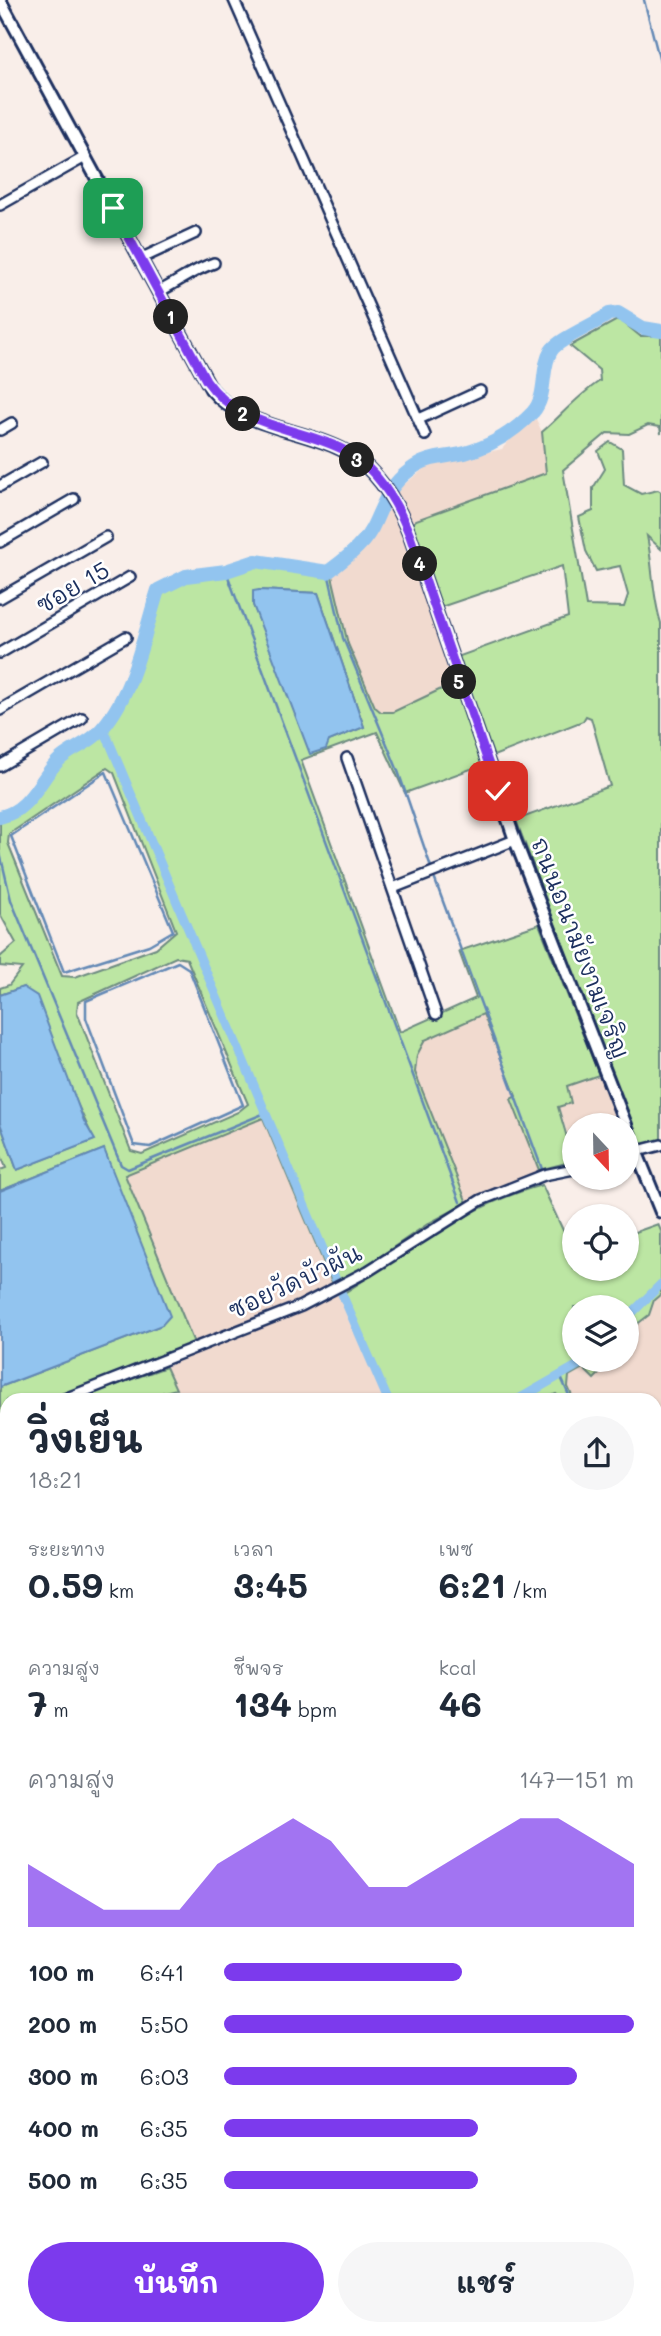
<!DOCTYPE html>
<html lang="th">
<head>
<meta charset="utf-8">
<style>
  :root { --surface:#fff; --page:#f6f6f7; --text:#1f2937; --muted:#747a83; --accent:#7c3aed }
  body { margin:0; font-family:Mali,"Playpen Sans Thai",sans-serif; background:var(--page); color:var(--text); height:100vh; display:flex; flex-direction:column; font-size:26px; white-space:nowrap }
  * { box-sizing:border-box; margin:0 }
  p { font-size:23px; color:var(--muted) }
  .icon { flex:none; width:38px; height:38px; fill:none; stroke:currentColor; stroke-width:2; stroke-linecap:round; stroke-linejoin:round }
  .map { position:relative; flex:1; overflow:hidden }
  .details { position:absolute; left:0px; top:1393px; width:662px; height:943px; display:flex; flex-direction:column; background:var(--surface); border-radius:21px 21px 0 0; box-shadow:0 2px 5px #0004 }
  .details>* { flex:none }
  .needle { width:46px; rotate:158deg }
  .tools { position:absolute; left:562px; top:1113px; display:grid; gap:14px }
  .tools a { display:grid; place-items:center; width:77px; height:77px; border-radius:50%; background:var(--surface); box-shadow:0 2px 5px #0004; font-size:35px }
  .pin { position:absolute; display:grid; place-items:center; width:60px; height:60px; color:#fff; margin:-30px; border-radius:14px; box-shadow:0 4px 10px #0006 }
  .km { position:absolute; width:35px; height:35px; margin:-18px; border-radius:50%; background:#222; color:#fff; font-size:19px; line-height:35px; text-align:center }
  .round { display:grid; place-items:center; flex:none; width:74px; height:74px; border-radius:37px; background:var(--page) }
  .overview { display:flex; align-items:center; justify-content:space-between; height:119px; padding:0 28px }
  h1 { font-size:38px; font-weight:800; line-height:52px }
  .stats { display:grid; grid-template-columns:repeat(3,1fr); gap:10px; height:119px; padding:7px 28px }
  .stats div { display:grid; align-content:center }
  .stats b { font-size:35px; font-weight:800 }
  .stats small { font-size:19px; font-weight:400 }
  .stats p { font-size:19px }
  .chart { height:196px; padding:14px 28px }
  .chart p { display:flex; justify-content:space-between }
  .chart svg { width:100%; height:126px; margin-top:7px; fill:var(--accent); opacity:.7 }
  .primary-button { display:flex; gap:14px; margin-top:auto; padding:14px 28px }
  .primary-button a { flex:1; height:80px; border-radius:42px; background:var(--accent); color:#fff; font-size:28px; font-weight:800; line-height:80px; text-align:center }
  .primary-button a+a { background:var(--page); color:var(--text) }
  ul { padding:0 28px; list-style:none; font-size:23px }
  li { display:grid; grid-template-columns:112px 84px 1fr; align-items:center; height:52px }
  li i { height:18px; border-radius:9px; background:var(--accent) }
  .map>svg:first-child { display:block }
  .built { fill:#f1dacf }
  .green { fill:#bce6a3; stroke:#6c8a80; stroke-width:2; fill-rule:evenodd }
  .water { fill:#92c4ef; stroke:#6288b5; stroke-width:2 }
  .lines { fill:none; stroke-linecap:round; stroke-linejoin:round }
  .stream { stroke:#6288b5; stroke-width:2.5 }
  .canal { stroke:#92c4ef; stroke-width:9 }
  .river { stroke:#92c4ef; stroke-width:14 }
  .minor-casing { stroke:#1b2f5e; stroke-width:14 }
  .tertiary-casing { stroke:#1b2f5e; stroke-width:16 }
  .minor { stroke:#fff; stroke-width:9 }
  .tertiary { stroke:#fff; stroke-width:10 }
  .route-casing { stroke:#fff; stroke-width:14 }
  .route { stroke:#7c3aed; stroke-width:9 }
  .labels { text-anchor:middle; stroke-width:5; stroke-linejoin:round; paint-order:stroke }
  .street-label { font-size:24px; fill:#1b2f5e; stroke:#fff }
</style>
</head>
<body>
<div class="map">
<svg width="661" height="2336" viewBox="0 0 661 2336">
  <rect width="100%" height="100%" fill="#f9eee9"/>
  <filter id="ink" filterUnits="userSpaceOnUse"><feTurbulence type="fractalNoise" baseFrequency=".0143" numOctaves="2"/><feDisplacementMap in="SourceGraphic" scale="14" xChannelSelector="R" yChannelSelector="G"/><feConvolveMatrix kernelMatrix="1 2 1 2 8 2 1 2 1" color-interpolation-filters="sRGB"/></filter>
  <g filter="url(#ink)">
    <!-- built -->
    <g class="built">
      <path d="M536,419l6,13 5,41 -135,52 53,153 -72,34h-12l-6,-5 -27,-63 -16,-68 17,-14 30,-38 8,-20 15,-18 27,-21 73,-16 15,-18z"/>
      <path d="M483,1013l33,83 -5,3 28,71 -72,33 -52,-131 2,-17 8,-15z"/>
      <path d="M599,1075l19,50h-44v28l-16,-47 13,-3 -4,-17z"/>
      <path d="M263,1117l68,163 13,13 47,107h-210l-15,-33 32,-15 -74,-177z"/>
      <path d="M661,1294v145l-6,3 -1,-42h-80l-6,-13 1,-11 14,-8 11,11 5,-5 -2,-14h29l1,-28 22,-17 5,-15z"/>
    </g>
    <!-- green -->
    <g class="green">
      <path d="M619,319l21,17h21v98l-1,-7 -12,-2 -19,9 -22,-1 -44,37 23,136 38,1 4,-12 -8,-29 -24,5 -10,-20 -7,-34 14,-6v-23l12,-19 -7,-18 12,-9 12,7 2,36 17,9 17,-4 3,2v57l-14,-13c6,29 5,60 14,87v518l-22,6 -123,-327 94,-34 -19,-68 -5,-2 -3,5 -92,36 -34,-100 111,-40 -6,-51 -121,41 -29,-82 4,-5 130,-47 -4,-41c20,-17 36,-37 58,-51l-1,-11 -29,-24z"/>
      <path d="M257,566l75,10 16,68 27,63 6,5h12l61,-29 28,82 -77,28 -28,-61 -76,28 99,272 76,-34 -17,-47 80,-27 60,151 -32,11 4,17 -13,4 16,54 -35,9 -28,-71 5,-3 -33,-82 -58,26 -8,15 -2,17 52,131 -38,20 -82,56 -13,5 -3,-4 -68,-162 -138,57 69,168 -138,57h-49v20l-7,3v-36l162,-62 -58,-176 -104,42v-21l6,-2 -6,-15v-30l17,47 77,-30 -71,-153 -23,8v-7l9,-3 13,-17 -22,-2v-9l16,-14 -16,-29v-93c34,-10 42,-40 66,-62 9,-8 23,-12 32,-21 10,-9 18,-23 26,-34l36,-110 22,-13zM259,590l59,3 46,134 -35,14 -69,-120 -7,-16zM107,768l7,5 62,158 -20,17 -81,29 -13,-1 -54,-133 1,-9zM176,957l11,2 61,145 -10,8 -96,42 -11,-3 -54,-139 1,-10z"/>
      <path d="M542,1185l32,69v15h52l1,-34 31,-11 3,7v63l-7,6 -5,15 -22,17 -1,-25h-52v53h23l2,14 -5,5 -11,-11 -14,8 -1,11 6,13h-12l-6,-6 -14,6h-151l-47,-107c64,-41 123,-88 198,-108z"/>
      <path d="M166,1367l10,22 -40,11h-62z"/>
      <path d="M0,1565l7,16v174l-7,-14z"/>
      <path d="M0,1997l7,13v84l-7,5z"/>
      <path d="M46,2329h97l8,7h-113z"/>
      <path d="M156,2329h77l6,7h-76z"/>
    </g>
    <!-- water -->
    <g class="water">
      <path d="M259,590l59,3 46,134 -35,14 -3,8 -16,5 -57,-149v-14z"/>
      <path d="M23,987l14,9 47,125 11,19 -78,30 -17,-47v-128z"/>
      <path d="M104,1149l66,167 -8,9 -162,62v-196z"/>
      <path d="M0,1741l7,14v72l-7,3z"/>
      <path d="M7,1835v97l-7,3v-97z"/>
      <path d="M654,1997l7,12v169l-7,-12z"/>
      <path d="M655,2187l6,12v93l-6,3z"/>
      <path d="M269,2329h77l4,7h-77z"/>
      <path d="M430,2329h78l-15,7h-74z"/>
      <path d="M531,2329h96l3,7h-96z"/>
    </g>
    <g class="lines">
      <!-- stream -->
      <g class="stream">
        <path d="M644,0l17,66"/>
        <path d="M226,571l234,631"/>
        <path d="M328,572l15,66 55,133 33,96"/>
        <path d="M106,772l67,159 -24,14 -85,27 -53,-136z"/>
        <path d="M0,853l11,47 110,265 7,4 135,-55"/>
        <path d="M435,880l107,289"/>
        <path d="M178,962l11,7 54,136 -93,42 -16,-2 -48,-127v-17z"/>
        <path d="M560,1375l11,25"/>
        <path d="M654,1581l4,8"/>
        <path d="M0,1714l7,-4"/>
        <path d="M69,2329l2,5"/>
        <path d="M639,2329l3,7"/>
        <path d="M406,2336l10,-7"/>
      </g>
      <!-- canal -->
      <g class="canal">
        <path d="M103,727l233,553"/>
        <path d="M342,1294l46,106"/>
        <path d="M626,1319l35,-35"/>
        <path d="M517,1400l70,-40"/>
        <path d="M0,1631l7,-3"/>
        <path d="M654,1923l7,-4"/>
        <path d="M66,2336l17,-7"/>
      </g>
      <!-- river -->
      <path class="river" d="M0,817c30,-7 38,-35 57,-55 11,-12 29,-17 40,-28 36,-36 46,-97 61,-144l28,-14 40,-5 30,-10 72,11c18,-14 38,-28 47,-50 10,-22 14,-36 35,-52 17,-14 34,-12 55,-17 26,-7 49,-21 68,-41 15,-17 7,-43 18,-61 7,-12 45,-27 58,-37l9,-1 25,15 18,3"/>
      <!-- minor casing -->
      <g class="minor-casing">
        <g id="minor">
          <path d="M234,0l191,435"/>
          <path d="M0,205l85,-48"/>
          <path d="M140,259l56,-26"/>
          <path d="M158,292c21,-10 32,-21 56,-29"/>
          <path d="M419,419l61,-28"/>
          <path d="M0,430l12,-7"/>
          <path d="M0,486l42,-24"/>
          <path d="M0,542l74,-43"/>
          <path d="M0,598l106,-61"/>
          <path d="M0,653l130,-76"/>
          <path d="M0,710l126,-73"/>
          <path d="M347,758l89,256"/>
          <path d="M0,766l82,-48"/>
          <path d="M393,888l122,-48"/>
          <path d="M626,1154l35,-9"/>
          <path d="M62,1400l239,-94 67,-35 113,-71 63,-25 30,-6"/>
          <path d="M0,1425l7,-3"/>
          <path d="M654,1606l7,-4"/>
          <path d="M654,1755l7,11"/>
          <path d="M654,1878l7,11"/>
          <path d="M0,2136l7,-3"/>
          <path d="M0,2271l7,18"/>
          <path d="M0,2299l7,-8"/>
        </g>
      </g>
      <!-- tertiary casing -->
      <g class="tertiary-casing">
        <g id="tertiary">
          <path d="M0,0l211,389c32,39 88,39 130,60 35,17 56,53 69,87l105,304 111,285"/>
          <path d="M626,1126l35,86"/>
        </g>
      </g>
      <!-- minor -->
      <use href="#minor" class="minor"/>
      <!-- tertiary -->
      <use href="#tertiary" class="tertiary"/>
    </g>
  </g>
  <g class="lines" filter="url(#ink)">
    <!-- route casing -->
    <g class="route-casing">
      <path id="route" d="M113,208l93,172c34,49 87,45 136,69 34,17 55,53 68,87l88,255"/>
    </g>
    <!-- route -->
    <use href="#route" class="route"/>
  </g>
  <g class="labels">
    <!-- street labels -->
    <g class="street-label">
      <text transform="translate(73 588) rotate(-30)" y="8">ซอย 15</text>
      <text transform="translate(580 948) rotate(69)" y="8">ถนนอนามัยงามเจริญ</text>
      <text transform="translate(295 1282) rotate(-25)" y="8">ซอยวัดบัวผัน</text>
    </g>
  </g>
</svg>
<div class="tools">
<a><svg class="needle" viewBox="-14 -14 28 28"><path d="M0-13l5 13h-10z" fill="#e53935"/><path d="M0 13l5-13h-10z" fill="#747a83"/></svg></a>
<a><svg class="icon" aria-label="locate" viewBox="0 0 24 24"><circle cx="12" cy="12" r="6"/><path d="M12 2v4M12 18v4M2 12h4M18 12h4"/></svg></a>
<a><svg class="icon" aria-label="layers" viewBox="0 0 24 24"><path d="M12 4l9 5-9 5-9-5zM3 14l9 5 9-5"/></svg></a>
</div>
<div class="pin" style="left:113px;top:208px;background:#1e9e55"><svg class="icon" aria-label="arrive" viewBox="0 0 24 24"><path d="M6 21V4h12l-3 4 3 4H6"/></svg></div>
<div class="pin" style="left:498px;top:791px;background:#d93025"><svg class="icon" aria-label="check" viewBox="0 0 24 24"><path d="M5 12l5 5 9-10"/></svg></div>
<b class="km" style="left:171px;top:317px">1</b>
<b class="km" style="left:243px;top:414px">2</b>
<b class="km" style="left:357px;top:460px">3</b>
<b class="km" style="left:420px;top:564px">4</b>
<b class="km" style="left:459px;top:682px">5</b>
<section class="details">
<div class="overview"><div><h1>วิ่งเย็น</h1><p>18:21</p></div><a class="round"><svg class="icon" aria-label="share" viewBox="0 0 24 24"><path d="M12 15V3M7 8l5-5 5 5M5 13v7h14v-7"/></svg></a></div>
<div class="stats">
<div><p>ระยะทาง</p><b>0.59<small> km</small></b></div>
<div><p>เวลา</p><b>3:45</b></div>
<div><p>เพซ</p><b>6:21<small> /km</small></b></div>
</div>
<div class="stats">
<div><p>ความสูง</p><b>7<small> m</small></b></div>
<div><p>ชีพจร</p><b>134<small> bpm</small></b></div>
<div><p>kcal</p><b>46</b></div>
</div>
<div class="chart"><p><span>ความสูง</span>147–151 m</p>
<svg viewBox="0 0 160 44" preserveAspectRatio="none"><path d="M0 44V22L10 30L20 38L30 38L40 38L50 22L60 14L70 6L80 14L90 30L100 30L110 22L120 14L130 6L140 6L150 14L160 22V44z"/></svg>
</div>
<ul>
<li><b>100 m</b>6:41<i style="width:58%"></i></li>
<li><b>200 m</b>5:50<i style="width:100%"></i></li>
<li><b>300 m</b>6:03<i style="width:86%"></i></li>
<li><b>400 m</b>6:35<i style="width:62%"></i></li>
<li><b>500 m</b>6:35<i style="width:62%"></i></li>
</ul>
<div class="primary-button"><a>บันทึก</a><a>แชร์</a></div>
</section>
</div>
</body>
</html>
